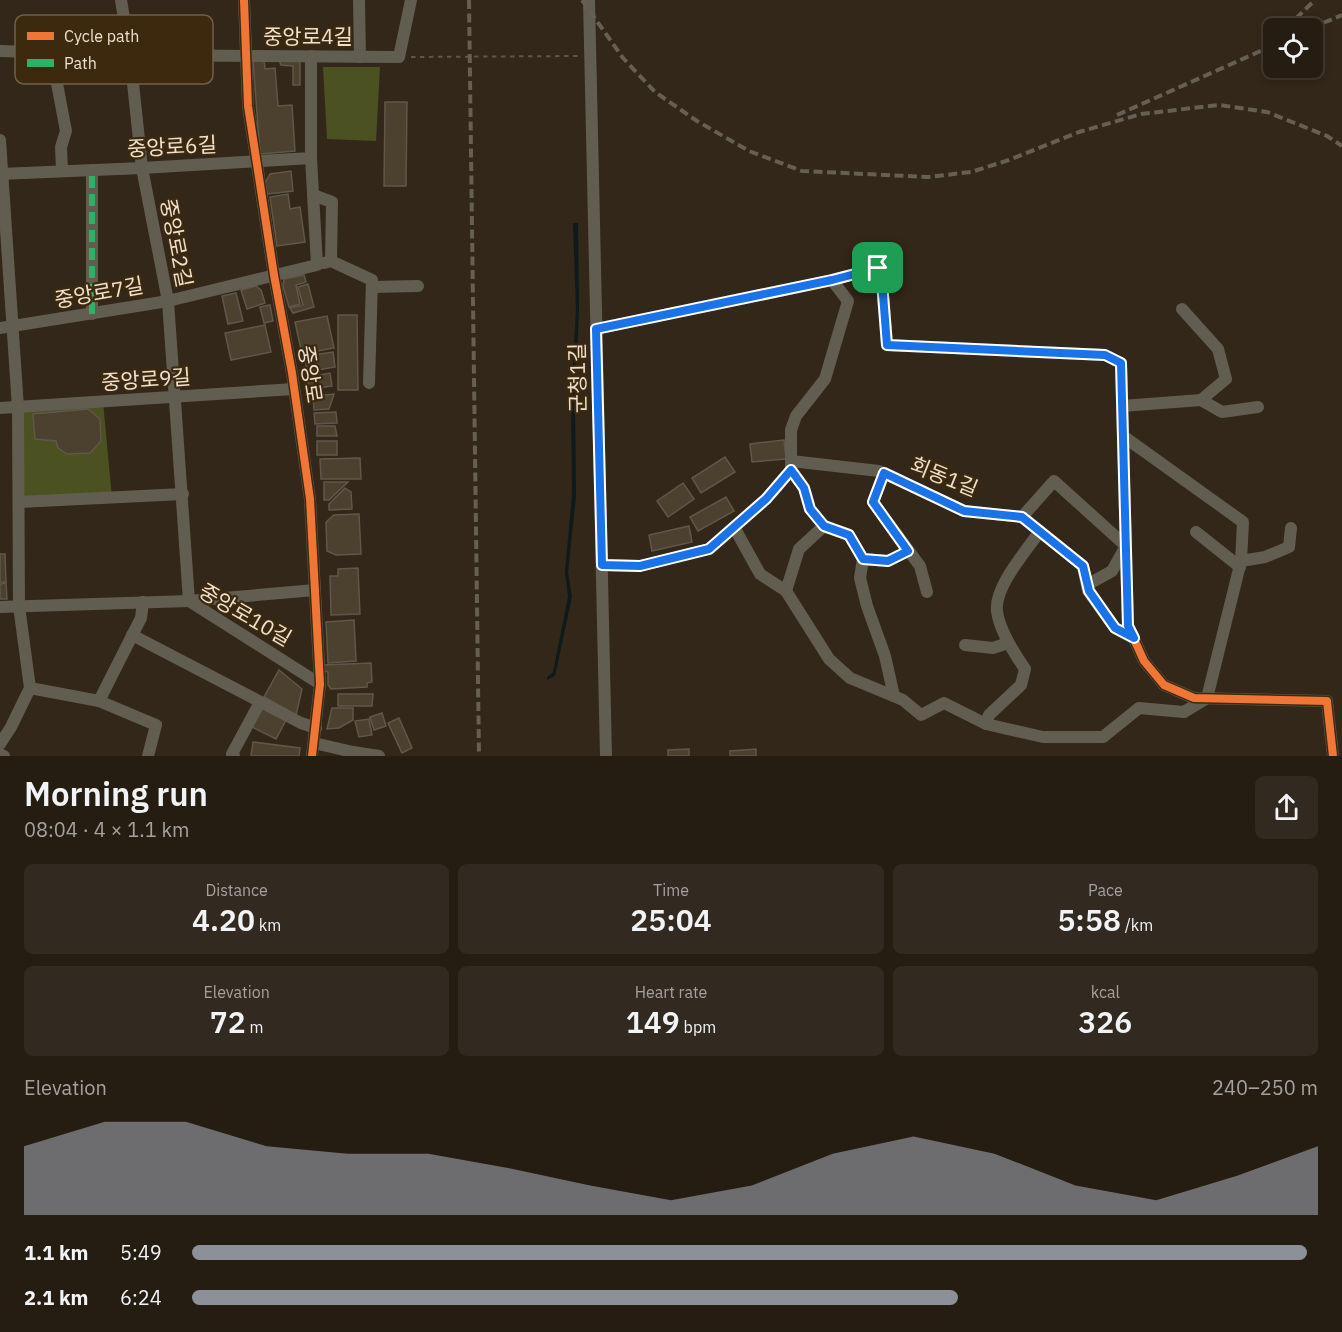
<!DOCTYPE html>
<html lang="en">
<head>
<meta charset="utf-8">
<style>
  :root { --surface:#261d12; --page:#322a20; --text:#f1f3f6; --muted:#a4a29f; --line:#423b32; --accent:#8c9099 }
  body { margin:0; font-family:"IBM Plex Sans","Noto Sans KR",sans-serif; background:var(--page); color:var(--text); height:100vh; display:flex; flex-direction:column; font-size:22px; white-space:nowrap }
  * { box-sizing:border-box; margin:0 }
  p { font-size:20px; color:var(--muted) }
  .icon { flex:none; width:33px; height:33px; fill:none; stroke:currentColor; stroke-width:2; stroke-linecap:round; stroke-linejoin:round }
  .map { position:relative; height:756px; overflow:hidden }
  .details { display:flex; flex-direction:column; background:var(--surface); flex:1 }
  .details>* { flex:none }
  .fabs { position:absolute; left:1263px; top:18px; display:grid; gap:12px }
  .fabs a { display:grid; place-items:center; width:60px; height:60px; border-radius:9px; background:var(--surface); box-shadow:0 3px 9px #0003,0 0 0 2px var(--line); font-size:30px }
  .pin { position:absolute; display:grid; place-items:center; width:51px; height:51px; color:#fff; margin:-26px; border-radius:12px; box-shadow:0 3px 9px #0006 }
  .round { display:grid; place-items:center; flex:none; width:63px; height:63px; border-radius:9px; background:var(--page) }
  .head { display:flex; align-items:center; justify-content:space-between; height:102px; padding:0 24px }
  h1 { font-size:33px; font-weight:600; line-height:45px }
  .figures { display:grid; grid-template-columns:repeat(3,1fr); gap:9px; height:102px; padding:6px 24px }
  .figures div { display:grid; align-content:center; border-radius:9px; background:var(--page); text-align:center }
  .figures b { font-size:30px; font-weight:600 }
  .figures small { font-size:16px; font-weight:400 }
  .figures p { font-size:16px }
  .chart { height:168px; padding:12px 24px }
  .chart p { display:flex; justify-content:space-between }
  .chart svg { width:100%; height:108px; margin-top:6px; fill:var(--accent); opacity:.7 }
  ul { padding:0 24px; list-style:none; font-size:20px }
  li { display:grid; grid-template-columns:96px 72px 1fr; align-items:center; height:45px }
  li i { height:15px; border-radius:8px; background:var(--accent) }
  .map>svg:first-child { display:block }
  .green { fill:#4c5122 }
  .water { fill:#0e1a1c }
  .building { fill:#4c402f; stroke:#60574b; stroke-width:1.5 }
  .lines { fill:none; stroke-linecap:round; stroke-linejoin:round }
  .path { stroke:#5c574d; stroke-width:2; stroke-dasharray:4.5 4.5; stroke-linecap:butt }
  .minor { stroke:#625d51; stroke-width:12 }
  .rail { stroke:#655f54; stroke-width:4; stroke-dasharray:9 4.5; stroke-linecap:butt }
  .quiet { stroke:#2db169; stroke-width:6; stroke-dasharray:12 6; stroke-linecap:butt }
  .cycleway-casing { stroke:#3c290e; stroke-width:11 }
  .cycleway { stroke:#f07635; stroke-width:8 }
  .route-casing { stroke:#fff; stroke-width:12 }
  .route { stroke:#1a73e8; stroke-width:8 }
  .labels { text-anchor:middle; stroke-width:4.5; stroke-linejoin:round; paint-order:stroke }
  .street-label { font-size:21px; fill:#eee1d1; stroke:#3c290e }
  .key { fill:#3c290e; stroke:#716048; stroke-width:1.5 }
  .key-label { font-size:16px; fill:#eee1d1 }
</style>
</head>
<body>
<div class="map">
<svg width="1342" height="756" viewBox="0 0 1342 756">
  <rect width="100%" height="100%" fill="#322718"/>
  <!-- green -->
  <g class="green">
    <path d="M323,67h57l-4,74 -49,-2z"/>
    <path d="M103,402l9,96 -93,4 -1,-94z"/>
  </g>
  <!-- water -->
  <path class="water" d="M573,223h5l1,87 -4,88 1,98 -8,76 4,25 -17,79 -8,4v-3l6,-5 15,-75 -3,-25 7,-77 -1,-98 5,-87z"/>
  <!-- building -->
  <g class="building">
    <path d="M264,59l1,10 10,-1 3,38 14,-1 3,46 -35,3 -7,-94z"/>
    <path d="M279,60h21v25h-7v-19l-12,-1z"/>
    <path d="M385,102h22l-1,84h-22z"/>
    <path d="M291,171l2,20 -25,3 -4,-9 6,-11z"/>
    <path d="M288,194l2,15 10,-2 5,35 -28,4 -7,-49z"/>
    <path d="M304,275l2,7 -10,3 4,19 -11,3 -6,-21 1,-7z"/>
    <path d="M308,284l6,23 -21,6 -3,-5 13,-3 -5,-18z"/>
    <path d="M256,286l5,4 4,13 -18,6 -6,-19z"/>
    <path d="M236,293l7,28 -15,3 -6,-28z"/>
    <path d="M270,305l3,16 -9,2 -4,-16z"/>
    <path d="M338,315h19l1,75h-20z"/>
    <path d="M327,316l7,32 -32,6 -7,-32z"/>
    <path d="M265,325l6,27 -40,8 -6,-27z"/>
    <path d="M333,352l2,15 -28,5 -2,-16z"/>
    <path d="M330,373l2,13 -23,3 -2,-12z"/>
    <path d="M334,394l-5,15 -15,1 -1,-14z"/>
    <path d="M88,409l12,10 1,22 -11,12 -23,1 -9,-6 -2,-7 -21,-2 -2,-25z"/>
    <path d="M336,412l1,11 -22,1 -1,-11z"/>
    <path d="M317,426h18l2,10h-20z"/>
    <path d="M784,440l2,19 -34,3 -2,-18z"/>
    <rect x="317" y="441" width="20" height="14"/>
    <path d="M725,457l10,15 -34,21 -9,-15z"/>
    <path d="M360,458l1,21h-40l-1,-20z"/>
    <path d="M324,482h24l-19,18h-5z"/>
    <path d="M683,483l11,16 -26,18 -11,-16z"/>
    <path d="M345,488l6,4 1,17 -23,1v-6z"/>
    <path d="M726,497l8,14 -36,20 -8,-14z"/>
    <path d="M359,514l2,40 -25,1 -9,-4 -1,-29 8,-7z"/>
    <path d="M689,526l3,16 -40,9 -3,-16z"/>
    <path d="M0,554h5l1,28h-6z"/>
    <path d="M358,568l2,46 -29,1 -1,-39h8v-7z"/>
    <path d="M6,583l1,16h-7v-15z"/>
    <path d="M354,620l2,41 -28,2 -2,-41z"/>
    <path d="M371,663l1,19 -5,1v4l-36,2 -3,-4v-13l-4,-1 -1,-6z"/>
    <path d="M279,670l23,19 -6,26 -32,-18z"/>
    <path d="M338,694h35l-1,12h-34z"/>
    <path d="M262,707l24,13 -10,19 -24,-12z"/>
    <path d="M332,708h21v12l-14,8 -12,1z"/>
    <path d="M382,713l4,13 -12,4 -4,-13z"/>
    <path d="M399,718l13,30 -10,5 -14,-30z"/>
    <path d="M369,719l3,16 -13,2 -4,-16z"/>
    <path d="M253,742l47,6 -1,8h-48z"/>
    <path d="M689,749v7h-21v-6z"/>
    <path d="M756,749v7h-26v-5z"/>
  </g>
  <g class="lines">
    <!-- path -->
    <path class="path" d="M411,57l168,-1"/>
    <!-- minor -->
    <g class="minor">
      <path d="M121,0l9,55 12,113 26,133 21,300"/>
      <path d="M244,0l4,106 26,169 18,98 18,126 10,185 -8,72"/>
      <path d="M359,0l1,57"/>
      <path d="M589,0l17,756"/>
      <path d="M0,51l130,4 269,2 12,-57"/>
      <path d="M51,52l15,79 -5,16 1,24"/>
      <path d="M0,140l18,268 1,198 11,82 -19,39 -11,17"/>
      <path d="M0,174l142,-6 169,-10v-102"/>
      <path d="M313,195l19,7 -1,59 -7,2"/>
      <path d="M331,261l41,19 -3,103"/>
      <path d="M832,280l46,-12 4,14 5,63 218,10 16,8 7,263 16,35 20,24 30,13 133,3 6,55"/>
      <path d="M372,287l46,-1"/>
      <path d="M92,314v-144"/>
      <path d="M0,328l168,-27 149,-36 -6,-107"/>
      <path d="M596,329l236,-49 16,21 -23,78 -29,37 -5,14v40l-25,29 -57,50 -69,17 -38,-1"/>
      <path d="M1201,400l21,12 36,-5"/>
      <path d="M1122,406l79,-6 25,-21 -8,-30 -36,-40"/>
      <path d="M0,408l294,-19"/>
      <path d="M791,461l88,10 85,40 58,6 61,49 5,25 27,37 19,10"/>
      <path d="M791,470l13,18 6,21 14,17 25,9 14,24 -3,19 7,28 18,50 9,40"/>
      <path d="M884,473l-11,29 47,64 7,26"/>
      <path d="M19,502l164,-8"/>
      <path d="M1022,517l32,-36 72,65 -14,25 -25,14"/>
      <path d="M734,527l26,47 26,17 43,68 21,19 53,22 18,15 23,-12 42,21 57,13h60l36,-29 45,4 23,-14 34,-137 2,-39 -120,-86"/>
      <path d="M1196,532l44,35"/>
      <path d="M863,559l25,2 20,-10"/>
      <path d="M1241,561l24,-4 24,-10 2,-19"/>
      <path d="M786,591l13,-42 25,-23"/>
      <path d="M189,601l131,83"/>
      <path d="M0,607l189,-6 126,-11"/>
      <path d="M132,635l169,88 15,5"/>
      <path d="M965,645l28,3 15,-5"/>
      <path d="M30,688l69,13 57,24 -8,31"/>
      <path d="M99,701l42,-83 2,-16"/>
      <path d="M986,724l3,-9 32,-30 4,-16c-11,-16 -26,-39 -28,-58 -3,-24 30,-61 43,-80"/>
      <path d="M314,743l39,9v4"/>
      <path d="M353,752l26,4"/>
      <path d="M0,754l4,2"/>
      <path d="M234,756l-2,-2 28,-52"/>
    </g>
    <!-- rail -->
    <g class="rail">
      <path d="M469,0l10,756"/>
      <path d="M582,0l41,58 32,34 42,29 52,30 53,20 126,6 43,-5 38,-12 70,-28 62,-18 78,-9 48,7 60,24 15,10"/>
      <path d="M1286,28l29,-28"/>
      <path d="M1311,28l31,-13"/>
      <path d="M1117,115l157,-70"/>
    </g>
    <!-- quiet -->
    <path class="quiet" d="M92,314v-144"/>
    <!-- cycleway casing -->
    <g class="cycleway-casing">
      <g id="cycleway">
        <path d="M244,0l4,106 26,169 18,98 18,126 10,185 -8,72"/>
        <path d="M832,280l46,-12 4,14 5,63 218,10 16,8 7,263 16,35 20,24 30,13 133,3 6,55"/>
      </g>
    </g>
    <!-- cycleway -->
    <use href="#cycleway" class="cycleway"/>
  </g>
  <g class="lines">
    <!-- route casing -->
    <g class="route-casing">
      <path id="route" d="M878,268l4,14 5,63 218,10 16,8 7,263 6,12 -19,-10 -26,-37 -6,-25 -61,-49 -58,-6 -80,-38 -11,29 35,49 -20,10 -25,-2 -14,-24 -25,-9 -14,-17 -6,-21 -13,-18 -25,29 -57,50 -69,17 -38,-1 -6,-236 236,-49z"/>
    </g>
    <!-- route -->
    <use href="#route" class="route"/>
  </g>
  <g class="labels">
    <!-- street labels -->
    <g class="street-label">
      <text x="308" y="44">중앙로4길</text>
      <text transform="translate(172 147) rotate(-3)" y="7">중앙로6길</text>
      <text transform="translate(176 243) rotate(79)" y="7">중앙로2길</text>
      <text transform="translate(99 293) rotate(-10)" y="7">중앙로7길</text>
      <text transform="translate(310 374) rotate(81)" y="7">중앙로</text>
      <text transform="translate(578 378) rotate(-91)" y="7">군청1길</text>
      <text transform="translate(146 380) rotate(-4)" y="7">중앙로9길</text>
      <text transform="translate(944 477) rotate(22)" y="7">회동1길</text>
      <text transform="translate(245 615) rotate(30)" y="7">중앙로10길</text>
    </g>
  </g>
  <!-- legend -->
  <rect x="15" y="15" width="198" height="69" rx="9" class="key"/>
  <rect x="27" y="32" width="27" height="8" fill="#f07635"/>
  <rect x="27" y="59" width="27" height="8" fill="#2db169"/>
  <g class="key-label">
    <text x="64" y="42">Cycle path</text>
    <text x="64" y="69">Path</text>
  </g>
</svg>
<div class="fabs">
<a><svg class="icon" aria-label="locate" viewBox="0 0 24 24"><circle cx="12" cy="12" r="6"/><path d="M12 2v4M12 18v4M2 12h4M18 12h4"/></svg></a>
</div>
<div class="pin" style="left:878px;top:268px;background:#1e9e55"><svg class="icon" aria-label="arrive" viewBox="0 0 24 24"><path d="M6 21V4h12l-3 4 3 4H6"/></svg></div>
</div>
<section class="details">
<div class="head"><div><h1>Morning run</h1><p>08:04 · 4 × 1.1 km</p></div><a class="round"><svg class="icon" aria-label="share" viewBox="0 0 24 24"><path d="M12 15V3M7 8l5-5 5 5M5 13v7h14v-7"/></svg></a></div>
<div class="figures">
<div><p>Distance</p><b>4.20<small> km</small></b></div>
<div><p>Time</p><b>25:04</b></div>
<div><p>Pace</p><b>5:58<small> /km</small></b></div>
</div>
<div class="figures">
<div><p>Elevation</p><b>72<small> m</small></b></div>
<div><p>Heart rate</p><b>149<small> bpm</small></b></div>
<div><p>kcal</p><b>326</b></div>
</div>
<div class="chart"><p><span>Elevation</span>240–250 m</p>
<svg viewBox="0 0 160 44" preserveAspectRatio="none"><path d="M0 44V16L10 6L20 6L30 16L40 19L50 19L60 25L70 32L80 38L90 32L100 19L110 12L120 19L130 32L140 38L150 28L160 16V44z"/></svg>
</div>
<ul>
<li><b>1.1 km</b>5:49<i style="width:99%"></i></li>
<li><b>2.1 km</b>6:24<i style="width:68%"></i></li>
</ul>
</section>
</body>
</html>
